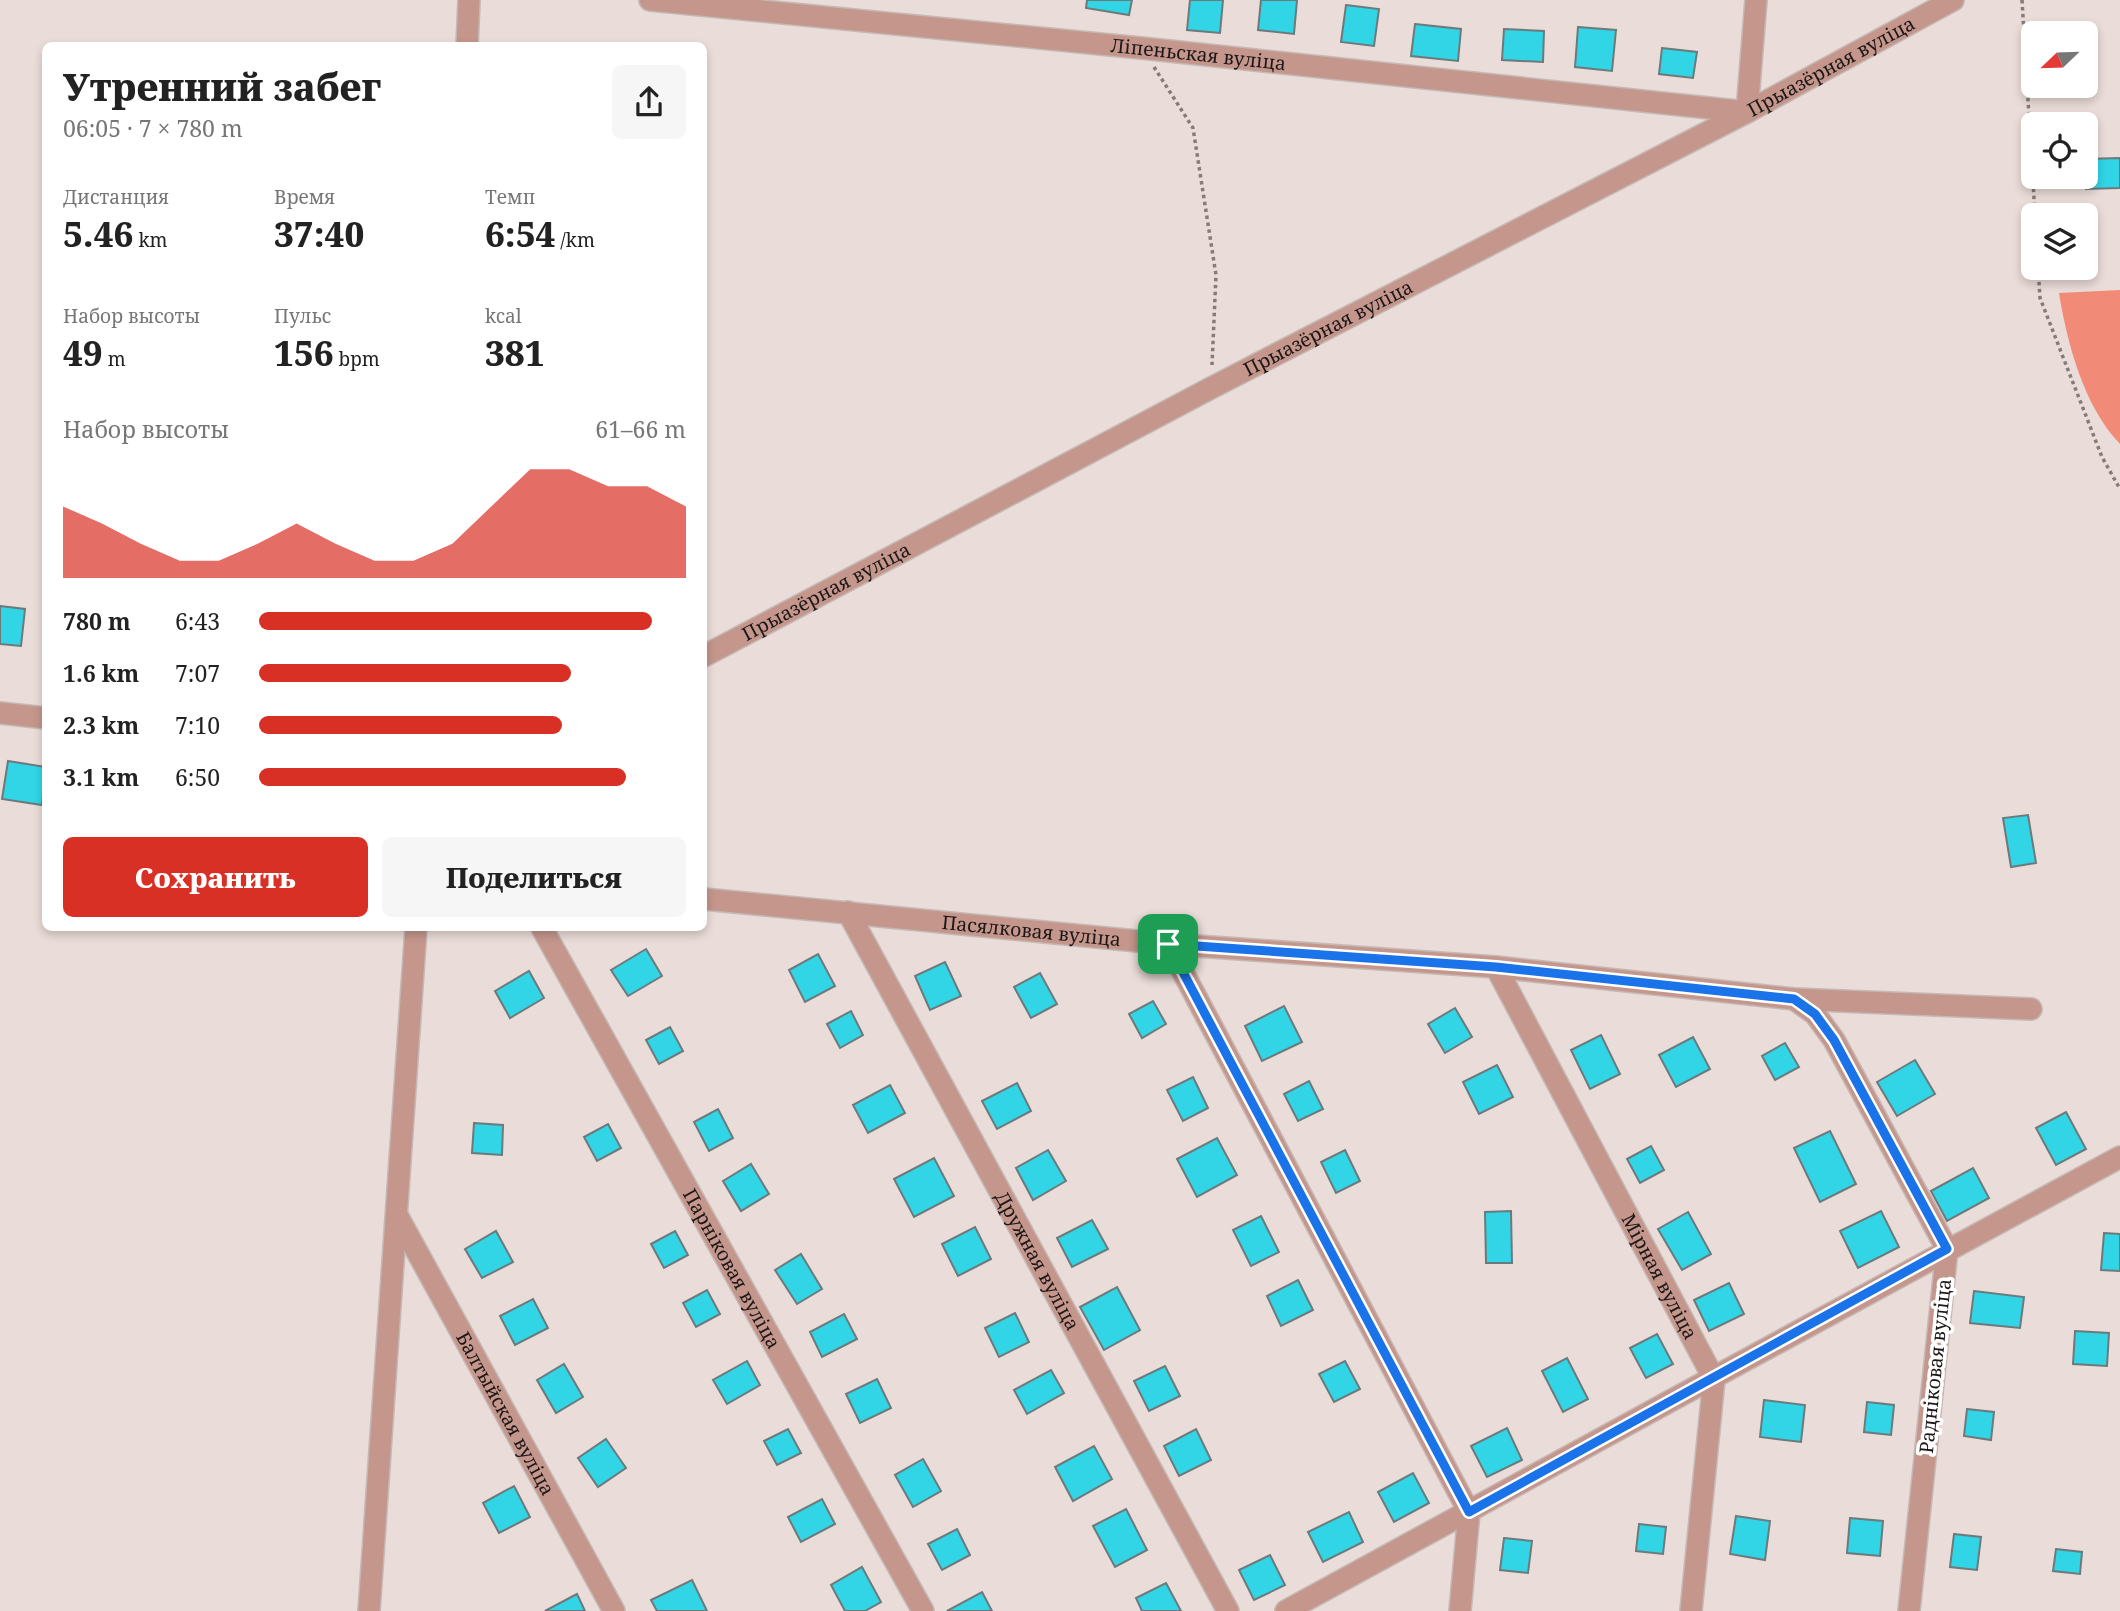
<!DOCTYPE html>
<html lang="ru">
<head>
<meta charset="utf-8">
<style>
  :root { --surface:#fff; --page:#f6f6f6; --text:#222; --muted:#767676; --accent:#d93025 }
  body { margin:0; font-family:"Noto Serif",serif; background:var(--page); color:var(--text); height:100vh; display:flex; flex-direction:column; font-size:26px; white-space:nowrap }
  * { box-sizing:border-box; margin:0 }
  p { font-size:23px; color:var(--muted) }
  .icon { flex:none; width:38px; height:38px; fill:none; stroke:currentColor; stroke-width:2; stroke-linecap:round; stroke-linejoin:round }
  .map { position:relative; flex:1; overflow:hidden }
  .drawer { position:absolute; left:42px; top:42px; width:665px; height:889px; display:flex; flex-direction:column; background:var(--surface); border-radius:10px; box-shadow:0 4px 10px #0003 }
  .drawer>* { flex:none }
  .needle { width:46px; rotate:247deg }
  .buttons { position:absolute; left:2021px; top:21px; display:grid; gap:14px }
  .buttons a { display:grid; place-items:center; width:77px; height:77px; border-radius:10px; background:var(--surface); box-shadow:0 4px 10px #0003; font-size:35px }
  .pin { position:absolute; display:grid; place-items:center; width:60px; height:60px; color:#fff; margin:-30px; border-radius:14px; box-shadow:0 4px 10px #0006 }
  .round { display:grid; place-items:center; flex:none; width:74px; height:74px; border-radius:10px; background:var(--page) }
  .head { display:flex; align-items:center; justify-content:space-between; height:119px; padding:0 21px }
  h1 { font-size:38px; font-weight:800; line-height:52px }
  .figures { display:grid; grid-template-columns:repeat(3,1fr); gap:10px; height:119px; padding:7px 21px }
  .figures div { display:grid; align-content:center }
  .figures b { font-size:35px; font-weight:800 }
  .figures small { font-size:19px; font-weight:400 }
  .figures p { font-size:19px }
  .chart { height:196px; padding:14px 21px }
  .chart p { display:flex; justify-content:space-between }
  .chart svg { width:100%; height:126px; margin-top:7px; fill:var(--accent); opacity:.7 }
  .button { display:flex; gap:14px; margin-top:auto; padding:14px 21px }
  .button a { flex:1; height:80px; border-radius:10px; background:var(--accent); color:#fff; font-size:28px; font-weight:800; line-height:80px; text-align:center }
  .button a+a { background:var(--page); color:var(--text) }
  ul { padding:0 21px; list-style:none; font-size:23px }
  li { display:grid; grid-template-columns:112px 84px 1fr; align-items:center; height:52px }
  li i { height:18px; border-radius:9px; background:var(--accent) }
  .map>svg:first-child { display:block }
  .forest { fill:#f18b77 }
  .building { fill:#31d5e6; stroke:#6c7a7c; stroke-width:2 }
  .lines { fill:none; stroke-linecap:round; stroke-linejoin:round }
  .minor-casing { stroke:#c5b9b5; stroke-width:24 }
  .path { stroke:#857b79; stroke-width:3.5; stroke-dasharray:3.5 3.5; stroke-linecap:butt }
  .minor { stroke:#c4968c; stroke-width:21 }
  .route-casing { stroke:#fff; stroke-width:14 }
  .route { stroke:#1a73e8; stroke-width:9 }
  .labels { text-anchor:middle; stroke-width:7; stroke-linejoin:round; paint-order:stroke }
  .street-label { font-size:19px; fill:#1d1817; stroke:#fff }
</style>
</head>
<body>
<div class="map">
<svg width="2120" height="1611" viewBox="0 0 2120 1611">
  <rect width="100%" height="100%" fill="#eadcd8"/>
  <!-- forest -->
  <path class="forest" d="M2120,290v154c-36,-37 -53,-101 -61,-151z"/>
  <!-- building -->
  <g class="building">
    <path d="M1087,0h45l-3,15 -43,-7z"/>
    <path d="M1190,0h33l-3,33 -33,-3z"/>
    <path d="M1261,0h36l-3,34 -36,-4z"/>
    <path d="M1346,5l33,4 -5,37 -33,-4z"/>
    <path d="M1415,24l46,5 -3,32 -47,-5z"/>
    <path d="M1578,27l38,3 -4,41 -37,-4z"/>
    <path d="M1504,29l40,2 -1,31 -41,-2z"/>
    <path d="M1662,48l35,4 -4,26 -34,-4z"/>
    <path d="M2120,158v30l-34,1v-30z"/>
    <path d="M0,606l25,3 -4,37 -21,-2z"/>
    <path d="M8,761l38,6 -4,38 -40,-6z"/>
    <path d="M2028,815l8,48 -25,4 -8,-49z"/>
    <path d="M646,949l16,27 -34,20 -17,-26z"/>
    <path d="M818,954l17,32 -30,16 -16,-32z"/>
    <path d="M945,962l16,34 -31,14 -15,-34z"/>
    <path d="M529,971l15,27 -34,20 -15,-27z"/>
    <path d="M1040,973l17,31 -26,14 -17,-31z"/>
    <path d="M1153,1001l13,23 -24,14 -13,-24z"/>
    <path d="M1284,1006l18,36 -40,19 -17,-35z"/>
    <path d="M1455,1008l17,29 -27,16 -17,-29z"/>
    <path d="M851,1011l12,24 -23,13 -13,-24z"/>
    <path d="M670,1027l13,24 -24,13 -13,-24z"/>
    <path d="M1601,1035l19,39 -30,15 -19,-39z"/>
    <path d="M1693,1037l17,32 -34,18 -17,-32z"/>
    <path d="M1785,1043l14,24 -24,13 -13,-24z"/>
    <path d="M1915,1060l20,34 -38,22 -20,-34z"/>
    <path d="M1497,1065l16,32 -34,17 -16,-32z"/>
    <path d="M1193,1077l15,31 -25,13 -16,-31z"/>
    <path d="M1309,1081l14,28 -25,12 -14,-27z"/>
    <path d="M1017,1083l14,28 -34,18 -15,-28z"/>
    <path d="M890,1085l15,28 -37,20 -15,-28z"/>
    <path d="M718,1109l15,29 -24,13 -15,-29z"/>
    <path d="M2066,1112l20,37 -30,16 -20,-37z"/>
    <path d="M474,1123l29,2 -1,30 -30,-2z"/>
    <path d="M608,1124l13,24 -24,13 -13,-24z"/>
    <path d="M1830,1131l26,53 -36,18 -26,-54z"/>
    <path d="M1217,1138l20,37 -40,22 -20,-38z"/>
    <path d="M1651,1146l13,24 -24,13 -13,-24z"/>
    <path d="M1048,1150l18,31 -33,19 -17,-32z"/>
    <path d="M1345,1150l15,31 -24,12 -15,-31z"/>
    <path d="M934,1158l20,38 -40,21 -20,-38z"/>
    <path d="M751,1164l18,30 -28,17 -18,-30z"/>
    <path d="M1973,1168l16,30 -42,23 -16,-30z"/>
    <path d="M1511,1211l1,52h-26l-1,-51z"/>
    <path d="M1881,1211l18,36 -41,21 -18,-37z"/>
    <path d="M1688,1212l23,42 -29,16 -24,-41z"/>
    <path d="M1261,1216l18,36 -28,14 -18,-36z"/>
    <path d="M1092,1220l16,29 -36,18 -15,-29z"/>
    <path d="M975,1227l16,32 -33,17 -16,-32z"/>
    <path d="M496,1231l17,31 -31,16 -17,-29z"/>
    <path d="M675,1231l13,24 -24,13 -13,-24z"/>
    <path d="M2104,1233l16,1v37l-19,-1z"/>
    <path d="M801,1254l21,35 -25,15 -22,-34z"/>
    <path d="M1298,1280l15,30 -32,16 -14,-30z"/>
    <path d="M1729,1283l15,31 -35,17 -15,-31z"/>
    <path d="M1117,1287l23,43 -36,20 -24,-43z"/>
    <path d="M707,1290l13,24 -24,13 -13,-24z"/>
    <path d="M1974,1291l50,6 -4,31 -50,-5z"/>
    <path d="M533,1299l15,29 -33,17 -15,-29z"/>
    <path d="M1015,1313l14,29 -30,15 -14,-29z"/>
    <path d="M844,1314l13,25 -35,18 -12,-25z"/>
    <path d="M2075,1331l34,2 -2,33 -34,-2z"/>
    <path d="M1657,1334l16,30 -27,14 -16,-30z"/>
    <path d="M1567,1358l21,41 -25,13 -21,-41z"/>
    <path d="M747,1361l13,24 -33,19 -14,-24z"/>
    <path d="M1345,1361l15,28 -26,13 -15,-28z"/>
    <path d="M564,1364l19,33 -27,16 -19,-33z"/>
    <path d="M1165,1366l15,30 -31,15 -15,-30z"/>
    <path d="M1051,1370l13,23 -37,21 -13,-24z"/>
    <path d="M877,1379l14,29 -31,15 -14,-29z"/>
    <path d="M1764,1400l41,5 -4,37 -41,-5z"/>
    <path d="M1867,1402l27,3 -3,30 -27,-3z"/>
    <path d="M1967,1409l27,3 -3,28 -27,-4z"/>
    <path d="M1507,1428l15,32 -35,17 -16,-31z"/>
    <path d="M788,1429l13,24 -24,12 -13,-24z"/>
    <path d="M1196,1429l15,31 -32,16 -15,-30z"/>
    <path d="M606,1439l20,29 -28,19 -20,-29z"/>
    <path d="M1094,1446l18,33 -39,22 -18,-34z"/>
    <path d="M923,1459l18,32 -28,16 -18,-32z"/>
    <path d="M1413,1473l16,30 -35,19 -16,-30z"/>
    <path d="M514,1486l16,31 -31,16 -16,-30z"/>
    <path d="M822,1499l13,25 -34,18 -13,-25z"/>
    <path d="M1126,1509l21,41 -32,17 -22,-41z"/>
    <path d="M1349,1512l14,30 -40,20 -15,-30z"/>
    <path d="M1736,1516l34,5 -5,39 -35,-6z"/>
    <path d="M1850,1518l33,3 -3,35 -33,-3z"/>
    <path d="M1639,1524l27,3 -3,27 -27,-3z"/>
    <path d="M957,1529l13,26 -28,15 -14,-26z"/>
    <path d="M1954,1534l27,3 -4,33 -27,-3z"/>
    <path d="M1504,1538l28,3 -4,32 -28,-3z"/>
    <path d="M2056,1549l26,3 -2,22 -27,-3z"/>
    <path d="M1270,1555l15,30 -31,15 -15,-30z"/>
    <path d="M862,1567l19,35 -16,9h-20l-14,-26z"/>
    <path d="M692,1580l15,31h-50l-6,-11z"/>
    <path d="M1166,1583l15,28h-39l-6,-13z"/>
    <path d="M982,1592l10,19h-45z"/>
    <path d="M577,1594l8,17h-40z"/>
  </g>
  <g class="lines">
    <!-- minor casing -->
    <g class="minor-casing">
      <g id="minor">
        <path id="s1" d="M650,0l491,48 606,64 9,-112"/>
        <path d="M467,46l2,-46"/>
        <path id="s2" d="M704,656l507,-268 536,-276 206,-112"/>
        <path d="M0,713l46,5"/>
        <path id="s3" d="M704,899l464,45 328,23 298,32 237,10"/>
        <path id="s4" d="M848,912l380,699"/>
        <path id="s5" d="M542,928l381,683"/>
        <path d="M1168,944l301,568 -9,99"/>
        <path id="s6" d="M1496,967l218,412 -23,232"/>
        <path d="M1794,999l21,15 19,26 113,209 -38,362"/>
        <path id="s7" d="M398,1217l216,394"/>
        <path d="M369,1611l47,-683"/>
        <path d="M1286,1611c278,-151 555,-305 834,-454"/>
      </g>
    </g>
    <!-- path -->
    <g class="path">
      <path d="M2022,0l13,215"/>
      <path d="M1154,67l39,61 23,147 -4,90"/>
      <path d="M2038,268l2,30 62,159 18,32"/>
    </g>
    <!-- minor -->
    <use href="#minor" class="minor"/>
  </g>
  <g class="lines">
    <!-- route casing -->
    <g class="route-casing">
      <path id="route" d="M1168,944l328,23 298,32 21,15 19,26 113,209 -478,263z"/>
    </g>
    <!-- route -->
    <use href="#route" class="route"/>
  </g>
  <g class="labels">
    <!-- street labels -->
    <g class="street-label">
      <text dy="7" stroke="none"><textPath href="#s1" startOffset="551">Ліпеньская вуліца</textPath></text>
      <text dy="7" stroke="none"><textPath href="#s2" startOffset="1272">Прыазёрная вуліца</textPath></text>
      <text dy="7" stroke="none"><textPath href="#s2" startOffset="705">Прыазёрная вуліца</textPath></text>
      <text dy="7" stroke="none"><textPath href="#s2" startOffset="138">Прыазёрная вуліца</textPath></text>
      <text dy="7" stroke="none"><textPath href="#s3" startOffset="329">Пасялковая вуліца</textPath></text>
      <text dy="7" stroke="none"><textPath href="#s4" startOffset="397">Дружная вуліца</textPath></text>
      <text dy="7" stroke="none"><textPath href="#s5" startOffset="390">Парніковая вуліца</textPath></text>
      <text dy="7" stroke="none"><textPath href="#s6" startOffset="350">Мірная вуліца</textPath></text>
      <text transform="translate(1935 1366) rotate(-84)" y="7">Радніковая вуліца</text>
      <text dy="7" stroke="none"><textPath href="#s7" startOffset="224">Балтыйская вуліца</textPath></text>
    </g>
  </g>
</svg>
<div class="buttons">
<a><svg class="needle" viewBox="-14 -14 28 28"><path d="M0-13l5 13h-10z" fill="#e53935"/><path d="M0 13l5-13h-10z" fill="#767676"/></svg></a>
<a><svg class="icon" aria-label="locate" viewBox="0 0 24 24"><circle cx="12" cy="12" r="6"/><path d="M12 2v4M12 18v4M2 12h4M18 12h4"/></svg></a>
<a><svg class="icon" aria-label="layers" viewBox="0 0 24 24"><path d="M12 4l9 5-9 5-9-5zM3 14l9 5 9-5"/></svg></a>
</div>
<div class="pin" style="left:1168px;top:944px;background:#1e9e55"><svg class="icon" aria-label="arrive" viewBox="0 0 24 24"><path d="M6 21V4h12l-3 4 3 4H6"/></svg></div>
<section class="drawer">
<div class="head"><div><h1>Утренний забег</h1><p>06:05 · 7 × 780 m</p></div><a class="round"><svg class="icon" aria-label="share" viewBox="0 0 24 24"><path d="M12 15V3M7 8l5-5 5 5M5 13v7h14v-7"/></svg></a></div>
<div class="figures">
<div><p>Дистанция</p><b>5.46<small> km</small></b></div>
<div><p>Время</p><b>37:40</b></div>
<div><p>Темп</p><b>6:54<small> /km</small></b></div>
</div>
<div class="figures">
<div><p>Набор высоты</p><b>49<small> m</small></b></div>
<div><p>Пульс</p><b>156<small> bpm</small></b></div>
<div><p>kcal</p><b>381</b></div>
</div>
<div class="chart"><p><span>Набор высоты</span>61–66 m</p>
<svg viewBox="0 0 160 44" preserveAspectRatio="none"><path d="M0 44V19L10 25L20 32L30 38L40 38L50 32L60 25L70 32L80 38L90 38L100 32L110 19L120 6L130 6L140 12L150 12L160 19V44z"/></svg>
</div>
<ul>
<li><b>780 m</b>6:43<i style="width:92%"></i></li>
<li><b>1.6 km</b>7:07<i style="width:73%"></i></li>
<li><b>2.3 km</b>7:10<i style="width:71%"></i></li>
<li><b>3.1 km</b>6:50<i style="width:86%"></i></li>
</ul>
<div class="button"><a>Сохранить</a><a>Поделиться</a></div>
</section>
</div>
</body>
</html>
